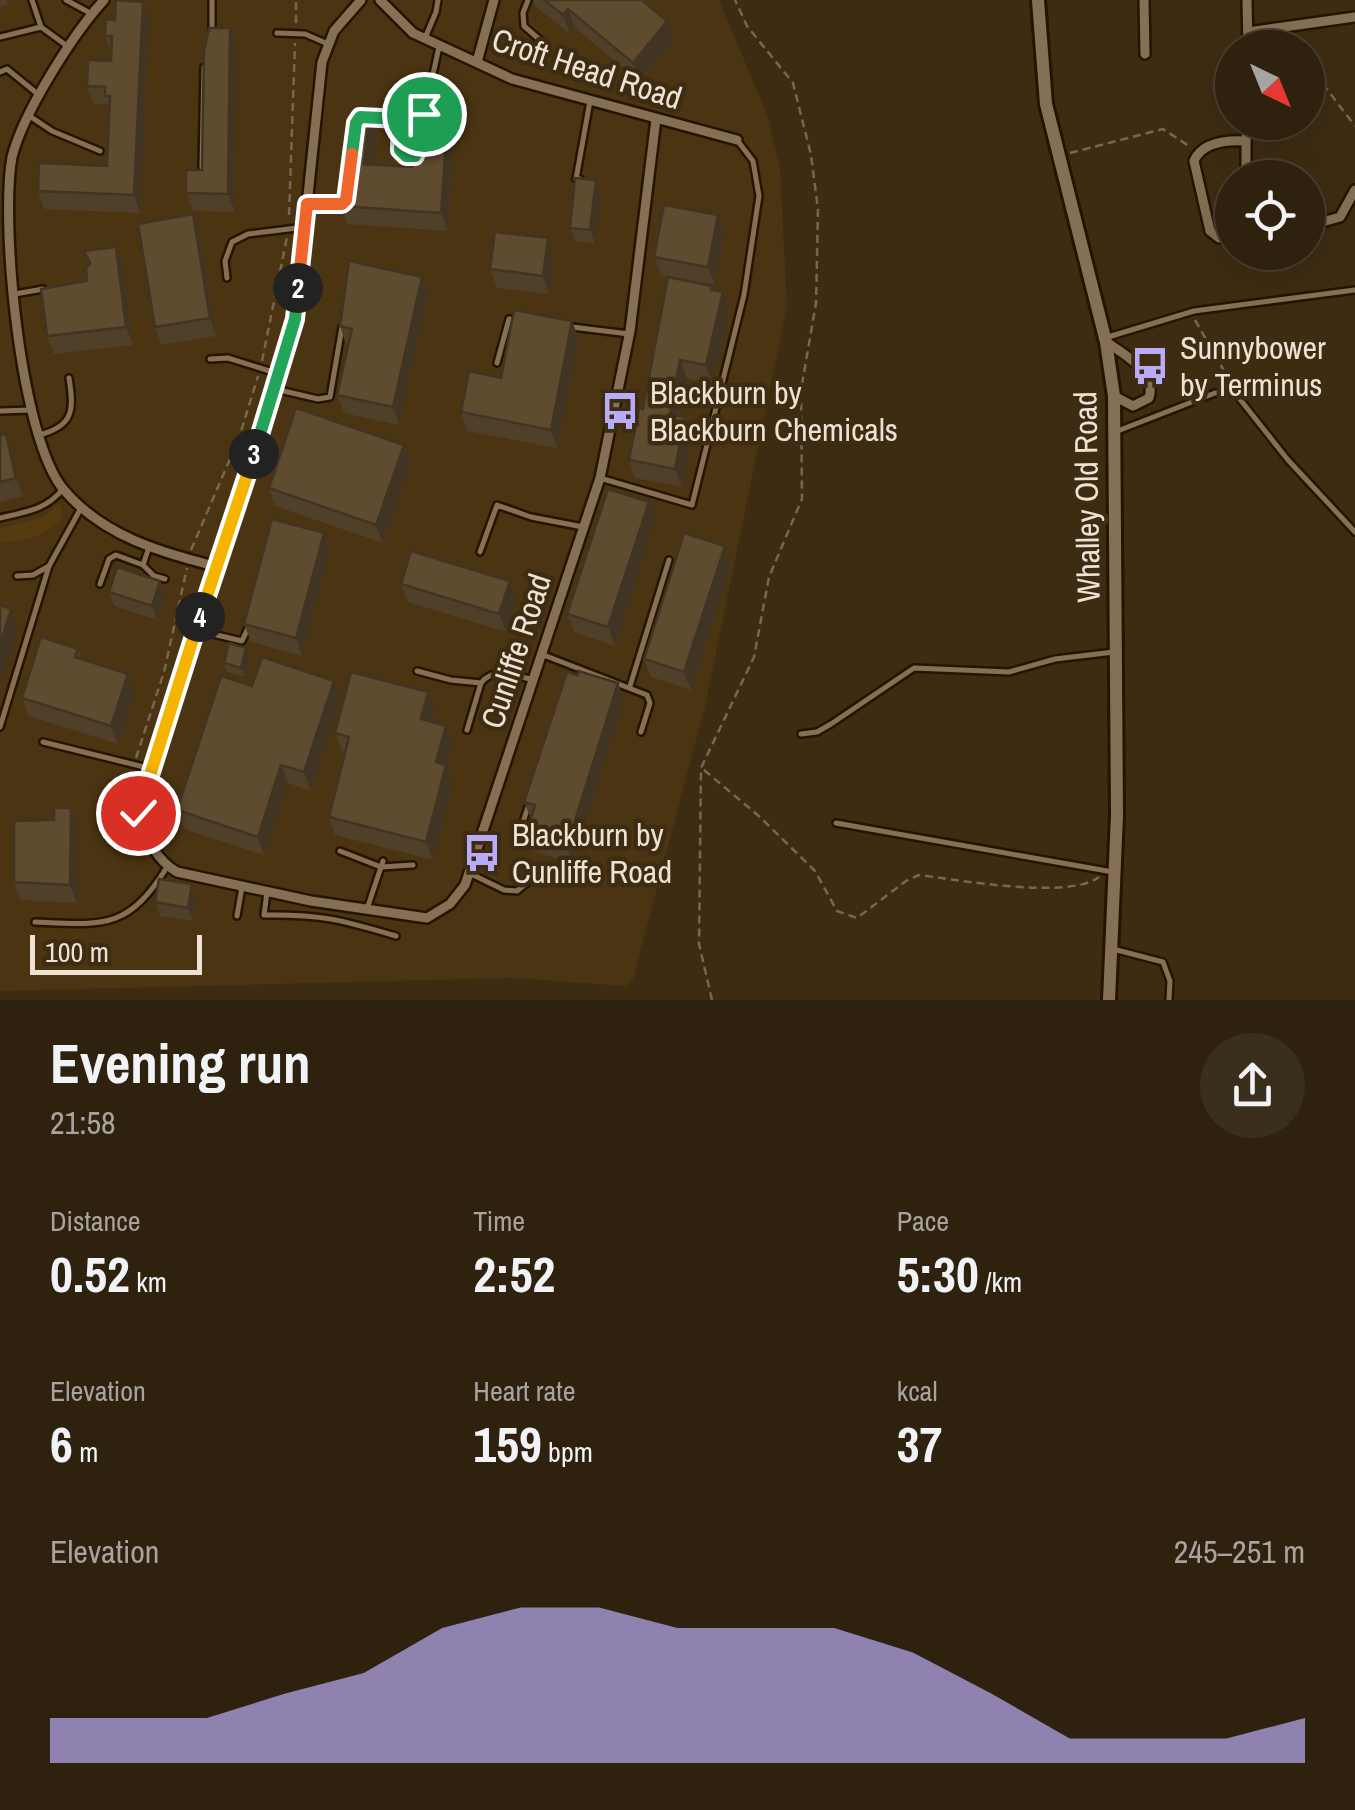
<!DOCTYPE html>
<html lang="en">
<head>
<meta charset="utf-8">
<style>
  :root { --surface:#2e210e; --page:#3a2e1c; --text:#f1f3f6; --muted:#a7a39e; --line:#493e2e; --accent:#b8abf7 }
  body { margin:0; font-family:"Archivo Narrow",sans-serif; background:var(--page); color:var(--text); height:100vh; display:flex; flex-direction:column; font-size:38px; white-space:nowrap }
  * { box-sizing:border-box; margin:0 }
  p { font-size:32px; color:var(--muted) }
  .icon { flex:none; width:55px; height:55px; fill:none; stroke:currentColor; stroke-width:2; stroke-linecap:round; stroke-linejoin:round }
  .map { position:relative; height:1000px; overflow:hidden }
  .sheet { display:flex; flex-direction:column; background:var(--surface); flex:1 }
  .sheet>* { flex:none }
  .needle { width:65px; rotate:137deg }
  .buttons { position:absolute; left:1215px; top:30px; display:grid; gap:20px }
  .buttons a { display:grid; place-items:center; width:110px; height:110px; border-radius:50%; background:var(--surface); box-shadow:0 10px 40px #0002,0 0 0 2px var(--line); font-size:50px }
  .scale { position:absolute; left:30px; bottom:25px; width:172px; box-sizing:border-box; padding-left:10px; border:5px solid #ede2d3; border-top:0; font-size:28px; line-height:35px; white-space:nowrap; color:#ede2d3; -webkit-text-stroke:8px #3e2c12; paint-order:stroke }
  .pin { position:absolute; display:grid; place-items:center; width:85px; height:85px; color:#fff; margin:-42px; border:5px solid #fff; border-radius:50%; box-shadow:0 2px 10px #0007 }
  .km { position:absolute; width:50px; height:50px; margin:-25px; border-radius:50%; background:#222; color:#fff; font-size:28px; line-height:50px; text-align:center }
  .round { display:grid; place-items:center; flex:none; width:105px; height:105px; border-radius:52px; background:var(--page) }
  .overview { display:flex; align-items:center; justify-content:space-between; height:170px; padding:0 50px }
  h1 { font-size:55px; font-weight:800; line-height:75px }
  .figures { display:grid; grid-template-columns:repeat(3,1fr); gap:15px; height:170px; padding:10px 50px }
  .figures div { display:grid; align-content:center }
  .figures b { font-size:50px; font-weight:800 }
  .figures small { font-size:28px; font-weight:400 }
  .figures p { font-size:28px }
  .chart { height:280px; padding:20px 50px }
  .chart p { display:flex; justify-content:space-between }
  .chart svg { width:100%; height:180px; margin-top:10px; fill:var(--accent); opacity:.7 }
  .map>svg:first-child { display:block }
  .built { fill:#4a3412 }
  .green { fill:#563b11 }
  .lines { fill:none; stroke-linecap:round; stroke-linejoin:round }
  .lane-casing { stroke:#251400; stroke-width:10 }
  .street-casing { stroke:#251400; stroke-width:14 }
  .secondary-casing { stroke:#251400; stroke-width:18 }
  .path { stroke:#776751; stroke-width:2.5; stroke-dasharray:8 5; stroke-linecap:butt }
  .lane { stroke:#857055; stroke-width:5 }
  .street { stroke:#857055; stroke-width:9 }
  .secondary { stroke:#857055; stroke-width:12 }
  .wall { fill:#514029 }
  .shaded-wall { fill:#423422 }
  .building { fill:#5e4b30; stroke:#423422; stroke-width:2.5 }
  .split-1-casing { stroke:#fff; stroke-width:20 }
  .split-2-casing { stroke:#fff; stroke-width:20 }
  .split-3-casing { stroke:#fff; stroke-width:20 }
  .split-4-casing { stroke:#fff; stroke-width:20 }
  .split-5-casing { stroke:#fff; stroke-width:20 }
  .split-1 { stroke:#22a559; stroke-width:12 }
  .split-2 { stroke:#f0652b; stroke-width:12 }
  .split-3 { stroke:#22a559; stroke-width:12 }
  .split-4 { stroke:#f5b400; stroke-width:12 }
  .split-5 { stroke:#f5b400; stroke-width:12 }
  .labels { text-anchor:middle; stroke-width:9; stroke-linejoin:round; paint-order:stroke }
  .street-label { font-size:32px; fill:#ede2d3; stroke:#3e2c12 }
  .poi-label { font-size:32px; fill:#ede2d3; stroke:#3e2c12; text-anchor:start }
</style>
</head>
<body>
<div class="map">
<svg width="1355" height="1000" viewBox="0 0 1355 1000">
  <rect width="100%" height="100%" fill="#3e2c12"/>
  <!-- built -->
  <path class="built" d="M0,0h719l49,117 12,52 7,137 -81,396 -73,277 -7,7 -114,-8 -512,13z"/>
  <!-- green -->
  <path class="green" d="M60,503l2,16c-20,19 -35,22 -62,24v-14l45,-13z"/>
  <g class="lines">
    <!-- lane casing -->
    <g class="lane-casing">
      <g id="lane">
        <path d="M32,0l9,27"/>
        <path d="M66,0l26,14"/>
        <path d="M212,0v32"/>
        <path d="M528,0l-5,13 1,13 16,14"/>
        <path d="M277,33l28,1 23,10"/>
        <path d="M0,37l41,-10 26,19"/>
        <path d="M425,38l11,-26 2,-12"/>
        <path d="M0,72l7,-3 32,26"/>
        <path d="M28,115l24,16 48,20"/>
        <path d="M368,117l33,2 -1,31 6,5 10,-1"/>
        <path d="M421,129l18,-82"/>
        <path d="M202,167l2,-100"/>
        <path d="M580,179h-4l14,-78"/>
        <path d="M307,203l37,-1"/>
        <path d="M227,278l-2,-17 7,-19 16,-8 57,-7"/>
        <path d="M15,294l28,-5"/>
        <path d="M572,327l57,7"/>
        <path d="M1108,337l86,-26 161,-21"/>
        <path d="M210,359l18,-1 48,15"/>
        <path d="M497,363l12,-44 8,1"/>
        <path d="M275,389l43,10 12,-2 12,-70"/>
        <path d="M0,411l30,-1"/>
        <path d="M1115,432l100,-39h20l53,67 67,72"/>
        <path d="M39,435c35,-9 35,-25 30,-57"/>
        <path d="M600,478l92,27 52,-210 15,-99 -6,-35 -16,-21"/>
        <path d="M0,518c25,-6 46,-8 63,-29"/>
        <path d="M480,552l17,-47 34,12 52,10"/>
        <path d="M143,565l11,11 11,3"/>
        <path d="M17,576l16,-1 16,-9"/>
        <path d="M100,584l9,-25 7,-4 27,10 6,-18"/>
        <path d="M196,630l46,11 6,-13"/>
        <path d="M541,654l106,41 3,8 -9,29"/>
        <path d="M417,671l34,9 30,3"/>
        <path d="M630,686l39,-126"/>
        <path d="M0,727l49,-161 32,-58"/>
        <path d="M467,730l14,-47c14,-17 33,-8 52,-3"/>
        <path d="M801,734l16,-2 14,-8 83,-56 95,4 46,-13 59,-7"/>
        <path d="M43,742l109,27"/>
        <path d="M836,823l277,49"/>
        <path d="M517,840l11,-33"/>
        <path d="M340,851l41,16 32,-2"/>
        <path d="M469,873l35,17 13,1 22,-18"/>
        <path d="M267,892l-3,23c57,-1 78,5 132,21"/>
        <path d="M367,909l16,-48"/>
        <path d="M237,916l5,-29"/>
        <path d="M35,922c69,3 93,8 132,-55"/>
        <path d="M1113,949l50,13 7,19 -1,19"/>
      </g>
    </g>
    <!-- street casing -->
    <g class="street-casing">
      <g id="street">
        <path d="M104,0c-31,34 -81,113 -92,157 -12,65 8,282 52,333 40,47 97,62 154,77"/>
        <path d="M361,0l-27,31 -12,31 -27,257 -157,494c9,23 16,46 39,59l134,29 116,17 23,-14 15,-19 135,-407 30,-147 26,-212"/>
        <path d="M380,0l33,33 99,46 225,61"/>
        <path d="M1144,0l1,54"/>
        <path d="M1247,0l1,48"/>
        <path d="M1248,32l107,-15"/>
        <path d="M477,62l17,-62"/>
        <path d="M1246,178v-37"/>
        <path d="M1308,226l32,-9 15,-27"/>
        <path d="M1232,238h-13l-9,-7 -16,-70c8,-19 33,-21 52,-20l1,-19"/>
        <path d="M1106,342c19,12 51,31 43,56l-16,8 -19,-10"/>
      </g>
    </g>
    <!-- secondary casing -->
    <g class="secondary-casing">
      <path id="secondary" d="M1038,0l8,104 60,238 8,54 3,419 -8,185"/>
    </g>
    <!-- path -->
    <g class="path">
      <path d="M296,23v-23"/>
      <path d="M1308,87l18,1 29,38"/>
      <path d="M1070,153l93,-24 26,17"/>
      <path d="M289,215l6,-172"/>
      <path d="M1195,320l36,63"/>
      <path d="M262,361l25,-124"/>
      <path d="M191,550l48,-112 19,-62"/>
      <path d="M136,758l28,-86 23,-104"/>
      <path d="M704,770l56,47 55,54 22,40 20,7 49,-37 13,-6c41,5 149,25 180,2"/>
      <path d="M712,1000l-13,-56 2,-176 53,-111 15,-80 33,-78 -1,-109 15,-87 2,-94 -7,-54 -18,-72 -46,-57 -12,-26"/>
    </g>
    <!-- lane -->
    <use href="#lane" class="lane"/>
    <!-- street -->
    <use href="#street" class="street"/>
    <!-- secondary -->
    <use href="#secondary" class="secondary"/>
  </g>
  <!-- wall -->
  <g class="wall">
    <path d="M0,0h6l2,5 -8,2z"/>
    <path d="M533,0h109l32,40 -35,41 -64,-53 -5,6 -36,-29z"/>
    <path d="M149,19l-9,194 -96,-4 -6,-18 69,-25 2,-58 -1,-4h-15l-6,-18 24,-25 1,-7 -7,-18z"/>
    <path d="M237,47l-2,165 -42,-1 -7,-18 16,-23z"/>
    <path d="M377,125l-5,40 40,2 35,-40 7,18 -6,86 -101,-7 -6,-18z"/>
    <path d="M596,180l5,14 -6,49 -20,-2 -5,-13z"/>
    <path d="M718,215l7,18 -10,52 -54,-10 -7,-18z"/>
    <path d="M199,232l17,104 -55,9 -6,-18z"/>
    <path d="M116,247l7,18 10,80 -79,9 -7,-18 40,-55 1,-17 -4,-13z"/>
    <path d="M554,257l-5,37 -52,-6 -7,-19z"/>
    <path d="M712,286l2,4 9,2 7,18 -18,73 -25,-4 -8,36 6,2 7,18 -10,52 -47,-9 -6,-18 14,-51z"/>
    <path d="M428,295l-29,130 -55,-12 -7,-18 11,-50 -2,-1 -6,-18z"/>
    <path d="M579,339l-22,109 -90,-17 -6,-19 40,-34z"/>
    <path d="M0,435l12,17 11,44 -23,6z"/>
    <path d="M404,445l7,18 -28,80 -108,-37 -6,-18z"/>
    <path d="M655,520l-40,126 -41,-14 -7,-18z"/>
    <path d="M324,533l6,18 -28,105 -51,-14 -7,-18z"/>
    <path d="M725,546l6,18 -40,126 -40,-13 -7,-18z"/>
    <path d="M160,581l5,14 -8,25 -43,-14 -5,-14z"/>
    <path d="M510,581l6,19 -10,32 -98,-30 -7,-18z"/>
    <path d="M78,649l4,10 46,15 7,18 -17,52 -89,-28 -7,-18z"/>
    <path d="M250,657l-5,20 -18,-5 -3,-9z"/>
    <path d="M252,686l89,13 -30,92 -23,-8 -24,72 -80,-26 -7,-19z"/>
    <path d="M624,700l-51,163 -41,-12 -6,-18 5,-14 -7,-17z"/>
    <path d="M435,711l-3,11 14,4 7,18 -6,22 6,17 -20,77 -98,-25 -6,-18 16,-65 -3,-1 -7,-18z"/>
    <path d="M71,808l6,19v76l-56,-3 -7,-18 40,-62z"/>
    <path d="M192,884l4,14 -3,23 -33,-5 -5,-14z"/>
  </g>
  <!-- shaded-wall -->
  <g class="shaded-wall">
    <path d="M143,2l6,17 -9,194 -6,-18z"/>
    <path d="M568,9l7,19 -5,6 -7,-19z"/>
    <path d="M667,21l7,19 -35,41 -6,-18z"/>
    <path d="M230,28l7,19 -2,165 -7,-18z"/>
    <path d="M370,107l7,18 -6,57 -7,-18z"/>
    <path d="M447,127l7,18 -6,86 -7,-18z"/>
    <path d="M596,180l5,14 -6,49 -5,-13z"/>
    <path d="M193,214l6,18 17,104 -6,-18z"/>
    <path d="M718,215l7,18 -10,52 -7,-18z"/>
    <path d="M548,238l6,19 -5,37 -6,-18z"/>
    <path d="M116,247l7,18 10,80 -7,-18z"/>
    <path d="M422,277l6,18 -29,130 -6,-18z"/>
    <path d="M723,292l7,18 -18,73 -6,-18z"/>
    <path d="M572,321l7,18 -22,109 -6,-18z"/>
    <path d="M680,360l7,19 -11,53 -6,-18z"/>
    <path d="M685,417l7,18 -10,52 -7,-18z"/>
    <path d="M6,434l6,18 11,44 -7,-18z"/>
    <path d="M404,445l7,18 -28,80 -7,-18z"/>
    <path d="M649,502l6,18 -40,126 -7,-19z"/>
    <path d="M324,533l6,18 -28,105 -6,-18z"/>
    <path d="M725,546l6,18 -40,126 -7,-18z"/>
    <path d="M160,581l5,14 -8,25 -5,-14z"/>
    <path d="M510,581l6,19 -10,32 -7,-18z"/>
    <path d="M11,609l7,18 -18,57v-39z"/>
    <path d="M246,648l4,9 -5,20 -4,-9z"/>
    <path d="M128,674l7,18 -17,52 -7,-18z"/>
    <path d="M334,681l7,18 -30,92 -7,-19z"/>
    <path d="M618,683l6,17 -51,163 -6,-17z"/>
    <path d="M428,692l7,19 -7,26 -7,-18z"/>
    <path d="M446,726l7,18 -6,22 6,17 -20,77 -7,-18 10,-80z"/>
    <path d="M281,765l7,18 -24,72 -6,-18z"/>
    <path d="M71,808l6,19v76l-7,-18z"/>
    <path d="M192,884l4,14 -3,23 -5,-13z"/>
  </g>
  <!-- building -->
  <g class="building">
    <path d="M116,0l27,2 -9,193 -96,-4 1,-28 68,3 3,-70h-5v-9l-18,-1 1,-26 23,1 1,-25h-7l1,-17 9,1z"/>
    <path d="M544,0h98l25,21 -34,42 -65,-54 -5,6z"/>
    <path d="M209,28h21l-2,166 -42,-1v-23h16l2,-119z"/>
    <path d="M356,106l14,1 -6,57 48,3 6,-42 29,2 -6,86 -100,-7z"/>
    <path d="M575,178l21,2 -6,50 -20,-2z"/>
    <path d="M664,205l54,10 -10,52 -54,-10z"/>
    <path d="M193,214l17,104 -55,9 -17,-103z"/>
    <path d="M495,232l53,6 -5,38 -53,-7z"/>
    <path d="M116,247l10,80 -79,9 -6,-47 46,-8 -1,-12 4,-6 -6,-12z"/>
    <path d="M349,261l73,16 -29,130 -56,-12 15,-66 -12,-3z"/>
    <path d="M668,277l44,9 -1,4 12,2 -17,73 -26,-5 -10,54 15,3 -10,52 -46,-9 10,-52 4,1z"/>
    <path d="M514,310l58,11 -21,109 -90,-18 8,-41 32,7z"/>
    <path d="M296,408l108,37 -28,80 -107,-37z"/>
    <path d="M6,434l10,44 -16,4v-47z"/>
    <path d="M608,489l41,13 -41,125 -41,-13z"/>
    <path d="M272,519l52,14 -28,105 -52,-14z"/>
    <path d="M684,533l41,13 -41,126 -40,-13z"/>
    <path d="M411,551l99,30 -11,33 -98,-30z"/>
    <path d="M117,567l43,14 -8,25 -43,-14z"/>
    <path d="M0,605l11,4 -11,36z"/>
    <path d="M41,637l37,12 -3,8 53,17 -17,52 -89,-28z"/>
    <path d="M229,643l17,5 -5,20 -17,-5z"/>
    <path d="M262,657l72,24 -30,91 -23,-7 -23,72 -81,-27 44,-134 31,10z"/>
    <path d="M578,671l40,12 -51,163 -41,-13 9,-28 -11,-3 43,-130 11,3z"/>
    <path d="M351,672l77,20 -7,27 25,7 -10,36 10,3 -20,77 -97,-25 20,-80 -14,-4z"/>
    <path d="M54,808h17l-1,77 -56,-3v-61l40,-1z"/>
    <path d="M159,879l33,5 -4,24 -33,-6z"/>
  </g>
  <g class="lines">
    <!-- split-1 casing -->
    <g class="split-1-casing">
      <path id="split-1" d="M352,154l4,-31 4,-6 41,2 -1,31 6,6h9l9,-42"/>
    </g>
    <!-- split-2 casing -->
    <g class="split-2-casing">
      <path id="split-2" d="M298,288l9,-84h35l4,-4 6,-46"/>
    </g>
    <!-- split-3 casing -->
    <g class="split-3-casing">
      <path id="split-3" d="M254,454l41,-135 3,-31"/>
    </g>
    <!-- split-4 casing -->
    <g class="split-4-casing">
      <path id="split-4" d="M200,617l54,-163"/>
    </g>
    <!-- split-5 casing -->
    <g class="split-5-casing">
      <path id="split-5" d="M138,813l62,-196"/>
    </g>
    <!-- split-1 -->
    <use href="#split-1" class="split-1"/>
    <!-- split-2 -->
    <use href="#split-2" class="split-2"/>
    <!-- split-3 -->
    <use href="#split-3" class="split-3"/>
    <!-- split-4 -->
    <use href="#split-4" class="split-4"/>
    <!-- split-5 -->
    <use href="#split-5" class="split-5"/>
  </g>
  <!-- icons -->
  <defs>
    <g id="bus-bare" transform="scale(3)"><path d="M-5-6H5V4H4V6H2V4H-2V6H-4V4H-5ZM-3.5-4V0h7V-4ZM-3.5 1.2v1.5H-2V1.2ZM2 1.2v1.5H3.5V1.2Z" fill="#b8abf7" stroke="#3e2c12" stroke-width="2.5" paint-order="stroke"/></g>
  </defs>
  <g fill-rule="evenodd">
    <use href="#bus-bare" x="1150" y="366"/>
    <use href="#bus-bare" x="620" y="411"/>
    <use href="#bus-bare" x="482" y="853"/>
  </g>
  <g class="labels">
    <!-- street labels -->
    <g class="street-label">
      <text transform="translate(587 69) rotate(18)" y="11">Croft Head Road</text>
      <text transform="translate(1087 497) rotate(-91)" y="11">Whalley Old Road</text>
      <text transform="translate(516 651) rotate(-72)" y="11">Cunliffe Road</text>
    </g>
    <!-- poi labels -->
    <g class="poi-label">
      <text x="1180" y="359">Sunnybower<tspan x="1180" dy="37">by Terminus</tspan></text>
      <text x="650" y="404">Blackburn by<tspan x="650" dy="37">Blackburn Chemicals</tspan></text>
      <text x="512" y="846">Blackburn by<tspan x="512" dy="37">Cunliffe Road</tspan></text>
    </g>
  </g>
</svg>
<div class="buttons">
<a><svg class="needle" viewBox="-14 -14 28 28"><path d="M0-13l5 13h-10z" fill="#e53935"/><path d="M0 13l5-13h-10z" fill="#a7a39e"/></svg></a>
<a><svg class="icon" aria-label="locate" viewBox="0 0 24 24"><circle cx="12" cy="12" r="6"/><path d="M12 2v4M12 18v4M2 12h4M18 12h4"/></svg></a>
</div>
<div class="scale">100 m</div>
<div class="pin" style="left:424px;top:114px;background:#1e9e55"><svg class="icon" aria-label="arrive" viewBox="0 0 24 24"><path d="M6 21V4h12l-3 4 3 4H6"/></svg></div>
<div class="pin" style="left:138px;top:813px;background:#d93025"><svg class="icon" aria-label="check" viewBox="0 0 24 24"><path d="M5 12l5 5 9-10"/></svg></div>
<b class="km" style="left:298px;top:288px">2</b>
<b class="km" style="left:254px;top:454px">3</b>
<b class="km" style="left:200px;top:617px">4</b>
</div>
<section class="sheet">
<div class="overview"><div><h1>Evening run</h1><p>21:58</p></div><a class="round"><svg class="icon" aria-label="share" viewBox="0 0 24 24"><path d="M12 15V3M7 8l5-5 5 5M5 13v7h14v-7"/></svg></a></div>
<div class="figures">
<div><p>Distance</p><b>0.52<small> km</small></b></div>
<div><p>Time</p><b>2:52</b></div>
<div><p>Pace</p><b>5:30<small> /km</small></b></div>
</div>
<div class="figures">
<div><p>Elevation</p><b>6<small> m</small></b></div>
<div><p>Heart rate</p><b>159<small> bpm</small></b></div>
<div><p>kcal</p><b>37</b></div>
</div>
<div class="chart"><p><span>Elevation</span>245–251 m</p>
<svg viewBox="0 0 160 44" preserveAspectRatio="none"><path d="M0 44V33L10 33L20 33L30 27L40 22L50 11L60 6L70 6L80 11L90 11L100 11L110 17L120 27L130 38L140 38L150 38L160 33V44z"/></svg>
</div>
</section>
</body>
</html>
